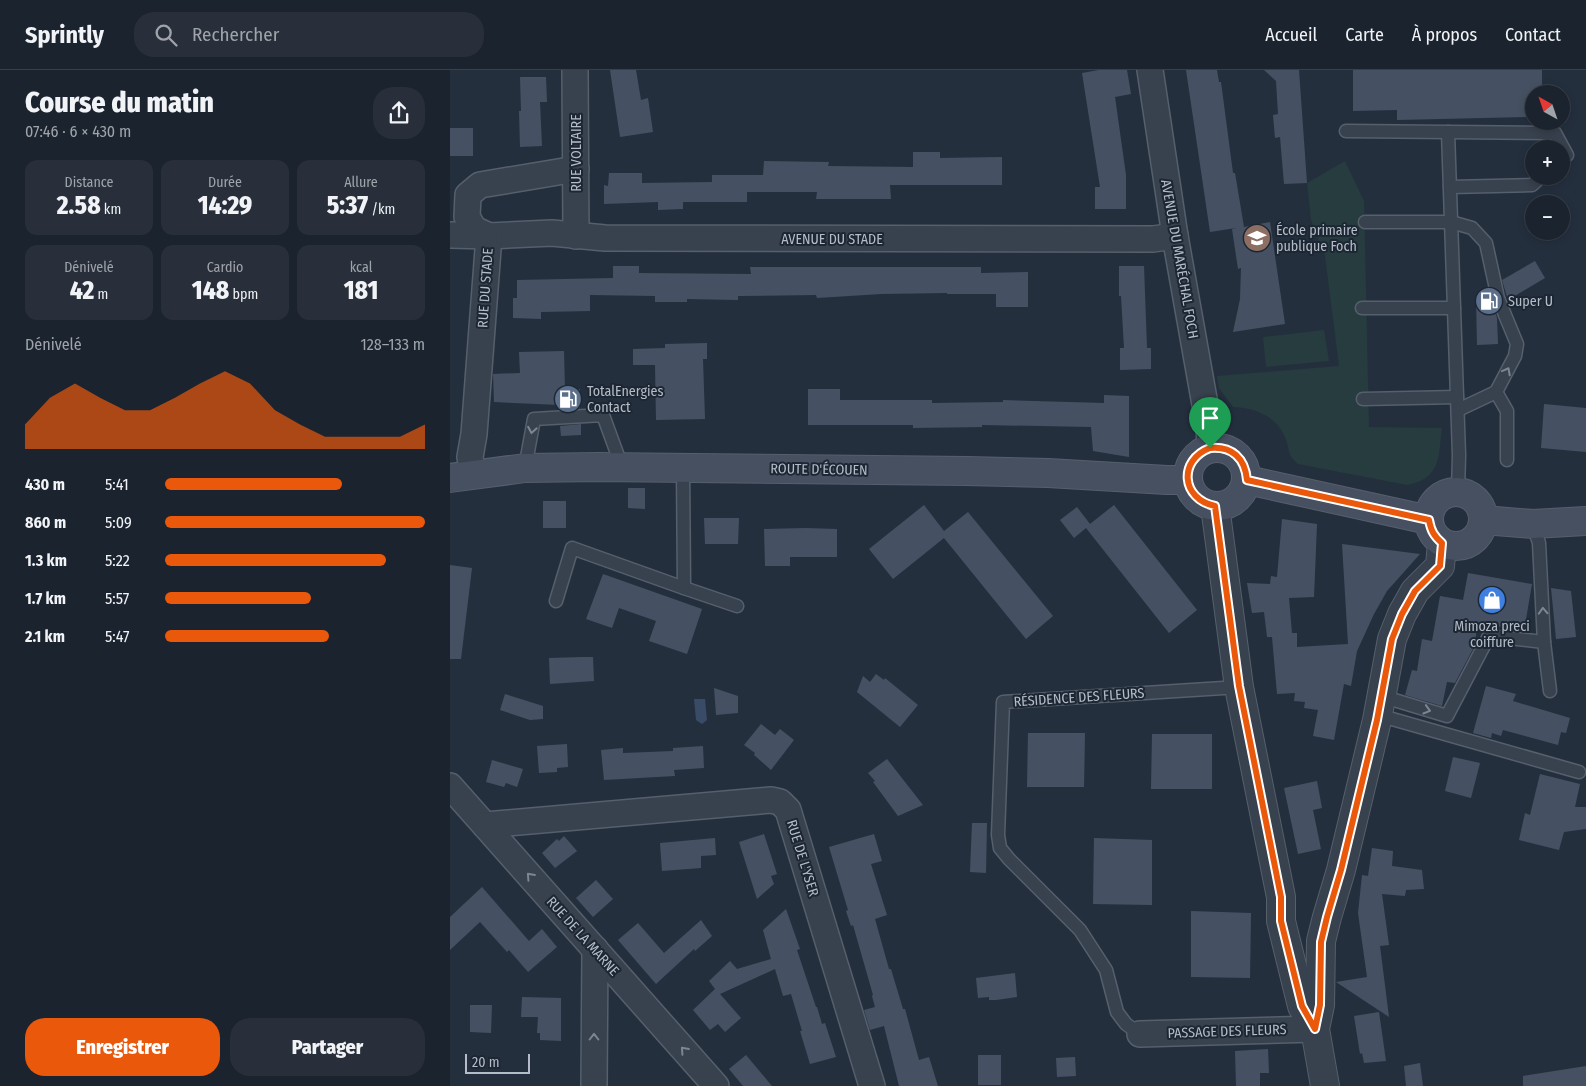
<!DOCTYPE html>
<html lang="fr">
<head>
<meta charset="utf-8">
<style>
  :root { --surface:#1b232e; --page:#282f3a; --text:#f1f3f6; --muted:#a0a4aa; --line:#39404a; --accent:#ea580c }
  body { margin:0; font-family:"Fira Sans Condensed",sans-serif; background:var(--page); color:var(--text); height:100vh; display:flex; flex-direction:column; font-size:19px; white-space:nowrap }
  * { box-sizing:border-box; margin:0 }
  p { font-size:16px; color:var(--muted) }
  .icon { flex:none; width:28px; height:28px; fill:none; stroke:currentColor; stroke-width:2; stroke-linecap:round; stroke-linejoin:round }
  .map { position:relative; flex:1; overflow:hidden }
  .panel { display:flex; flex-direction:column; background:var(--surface); width:450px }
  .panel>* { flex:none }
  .needle { width:32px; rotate:320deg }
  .buttons { position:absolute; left:1075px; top:15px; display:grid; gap:10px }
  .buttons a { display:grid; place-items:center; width:45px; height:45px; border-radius:50%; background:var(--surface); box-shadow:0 2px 8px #0003,0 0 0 1px var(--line); font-size:25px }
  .scale { position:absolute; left:15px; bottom:12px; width:65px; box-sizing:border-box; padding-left:5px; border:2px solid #b4bcc9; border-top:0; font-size:14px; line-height:18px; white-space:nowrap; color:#b4bcc9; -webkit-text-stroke:4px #1d2633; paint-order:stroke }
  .pin { position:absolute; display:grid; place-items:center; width:42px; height:42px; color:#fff; margin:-51px -21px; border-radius:50% 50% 50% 0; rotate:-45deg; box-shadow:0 0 5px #0007 }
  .pin .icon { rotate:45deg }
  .round { display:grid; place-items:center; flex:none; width:52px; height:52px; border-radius:20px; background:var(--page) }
  .overview { display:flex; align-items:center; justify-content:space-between; height:85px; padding:0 25px }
  h1 { font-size:28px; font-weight:800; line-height:38px }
  .figures { display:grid; grid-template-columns:repeat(3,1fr); gap:8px; height:85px; padding:5px 25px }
  .figures div { display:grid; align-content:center; border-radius:12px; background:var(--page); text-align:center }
  .figures b { font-size:25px; font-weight:800 }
  .figures small { font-size:14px; font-weight:400 }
  .figures p { font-size:14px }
  .chart { height:140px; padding:10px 25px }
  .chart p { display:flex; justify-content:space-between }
  .chart svg { width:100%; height:90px; margin-top:5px; fill:var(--accent); opacity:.7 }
  .action { display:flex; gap:10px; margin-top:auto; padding:10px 25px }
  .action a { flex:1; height:58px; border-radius:20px; background:var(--accent); color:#fff; font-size:20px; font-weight:800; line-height:58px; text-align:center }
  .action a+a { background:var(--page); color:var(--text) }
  ul { padding:0 25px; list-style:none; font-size:16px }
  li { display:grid; grid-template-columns:80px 60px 1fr; align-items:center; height:38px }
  li i { height:12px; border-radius:6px; background:var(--accent) }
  header { display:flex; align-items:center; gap:30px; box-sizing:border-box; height:70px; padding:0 25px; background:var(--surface); border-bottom:1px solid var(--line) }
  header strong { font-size:24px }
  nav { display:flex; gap:28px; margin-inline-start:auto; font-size:18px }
  .search { width:350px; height:45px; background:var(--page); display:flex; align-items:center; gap:12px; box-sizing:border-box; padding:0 18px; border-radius:20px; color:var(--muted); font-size:19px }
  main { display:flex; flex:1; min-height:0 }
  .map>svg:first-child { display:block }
  .green { fill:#263c3f }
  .water { fill:#394c67 }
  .building { fill:#455162 }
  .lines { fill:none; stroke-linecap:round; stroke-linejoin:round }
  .service-casing { stroke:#565f6c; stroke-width:15 }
  .minor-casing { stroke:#565f6c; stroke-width:28 }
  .tertiary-casing { stroke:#565f6c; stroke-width:30 }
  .secondary-casing { stroke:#565f6c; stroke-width:30 }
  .service { stroke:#38414e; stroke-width:12 }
  .minor { stroke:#38414e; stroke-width:25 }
  .tertiary { stroke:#38414e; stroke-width:28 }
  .secondary { stroke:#465061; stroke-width:28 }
  .oneway { stroke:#7c8592 }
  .route-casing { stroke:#fff; stroke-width:10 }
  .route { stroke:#ea580c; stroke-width:6 }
  .labels { text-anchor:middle; stroke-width:4; stroke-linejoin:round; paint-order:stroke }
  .street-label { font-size:14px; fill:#b4bcc9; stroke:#1d2633 }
  .poi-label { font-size:14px; fill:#b4bcc9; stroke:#1d2633; text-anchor:start }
</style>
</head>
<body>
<header>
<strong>Sprintly</strong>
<div class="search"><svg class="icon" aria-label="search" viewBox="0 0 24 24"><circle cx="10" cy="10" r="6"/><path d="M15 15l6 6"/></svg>Rechercher</div>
<nav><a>Accueil</a><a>Carte</a><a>À propos</a><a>Contact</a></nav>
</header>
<main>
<section class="panel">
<div class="overview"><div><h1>Course du matin</h1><p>07:46 · 6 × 430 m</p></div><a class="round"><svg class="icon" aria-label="share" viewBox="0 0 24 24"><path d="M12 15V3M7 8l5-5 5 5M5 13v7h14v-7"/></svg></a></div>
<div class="figures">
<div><p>Distance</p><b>2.58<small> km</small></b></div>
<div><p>Durée</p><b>14:29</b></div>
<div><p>Allure</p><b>5:37<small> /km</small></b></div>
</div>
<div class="figures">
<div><p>Dénivelé</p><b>42<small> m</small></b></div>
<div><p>Cardio</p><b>148<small> bpm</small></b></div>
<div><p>kcal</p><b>181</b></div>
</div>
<div class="chart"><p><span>Dénivelé</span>128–133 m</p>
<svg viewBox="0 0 160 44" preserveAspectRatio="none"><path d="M0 44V32L10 19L20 12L30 19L40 25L50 25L60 19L70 12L80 6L90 12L100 25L110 32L120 38L130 38L140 38L150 38L160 32V44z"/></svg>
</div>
<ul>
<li><b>430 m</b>5:41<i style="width:68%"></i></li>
<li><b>860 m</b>5:09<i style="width:100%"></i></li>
<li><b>1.3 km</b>5:22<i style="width:85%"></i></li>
<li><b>1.7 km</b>5:57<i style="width:56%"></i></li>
<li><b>2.1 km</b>5:47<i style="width:63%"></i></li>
</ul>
<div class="action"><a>Enregistrer</a><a>Partager</a></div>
</section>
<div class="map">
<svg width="1136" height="1016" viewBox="0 0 1136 1016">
  <rect width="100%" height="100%" fill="#242f3e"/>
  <!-- green -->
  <g class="green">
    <path d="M895,91l19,40 5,226 73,1c-4,29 0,50 -35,57l-109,-21c-12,-11 -7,-11 -12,-24 -8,-24 -31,-32 -53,-33l-14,-19 -2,-12 122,-10 -14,-110 -14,-36 -4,-37z"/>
    <path d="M874,260l5,31 -63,6 -3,-30z"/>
  </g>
  <!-- water -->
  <path class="water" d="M244,629h11l2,21 -5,4 -6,-4z"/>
  <!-- building -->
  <g class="building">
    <path d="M160,0h26l5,30 7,-2 5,34 -33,5z"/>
    <path d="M649,0h28l4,24 -16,3 11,78v34h-31v-22h5l-18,-114z"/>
    <path d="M736,0h31l2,12h2l12,91h2l9,54 26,-5 15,102 -52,8 7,-33 1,-31 -3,1 -6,-40 4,-1 -26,4z"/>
    <path d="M814,0h35l8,113 -23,1 -4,-47 -5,1 -2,-23 5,-1 -2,-33z"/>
    <path d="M903,0h189v24h-8v13h-7l-1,10 -129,3v-10l-44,1z"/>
    <path d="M70,7h26l1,25h-7l2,44 -22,1 -1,-36h2z"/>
    <rect x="0" y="58" width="23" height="28"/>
    <path d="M463,82h27v6l62,-1v28h-112l1,14h-75l1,-7h-70v10h-64v7l-25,1v-8l-54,2v-19l4,1 1,-13h33v10l70,-1v-7h51l1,-14 65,1 -1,4 85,1z"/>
    <path d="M1085,191l10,17 -37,22 -6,-20z"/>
    <path d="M163,196h26v7l112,1 -1,-7h231v6l47,-1v35h-32v-13h-49v-1l-66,1 -64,4 -1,-3 -78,1v4l-51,-1v3h-32v-6l-65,-1v16l-49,1v7l-28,-1v-20h4v-18l96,-2z"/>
    <path d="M669,196h25l3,82h4v21l-31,1v-22h4l-3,-52h-2z"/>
    <path d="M1038,219l9,29 1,26 -21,1 -1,-49z"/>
    <path d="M257,273v16h-4l2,60 -49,1 -1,-55h-22v-16l32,-1v-4z"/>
    <path d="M114,281l1,39 15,-1v19l-20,1v-4l-66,-3 -1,-28 27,-1 -1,-21z"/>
    <path d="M358,319h32v11h92v3l71,-1v-2l101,3v-8l25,1v61l-36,-6 -2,-24 -109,-2v2l-69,1v-3h-105z"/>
    <path d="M1094,334l42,4v44l-45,-4z"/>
    <path d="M131,354v11l-20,1 -1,-10z"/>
    <path d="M178,418h17v21l-17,-1z"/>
    <rect x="93" y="431" width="23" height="27"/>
    <path d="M474,435l20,26 24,-19 85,104 -27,23 -82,-101 -51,41 -24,-30z"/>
    <path d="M664,435l83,105 -28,23 -83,-105 -12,10 -14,-18 17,-13 13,17z"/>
    <path d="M254,448h35l-1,26h-33z"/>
    <path d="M832,449l35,5 -3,73 -25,1 3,35h5v14l51,-3 -6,-100 78,10 -33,37 -13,23 -17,37 -6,35 -7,-2 -10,56 -21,-4 5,-26 -14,-2 1,-6 -11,-1 1,-8 -18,1 -5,-57h-5l-3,-25 -12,1 -5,-30 23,1 1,-8 6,1z"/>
    <path d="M356,458l31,1v28h-47v9h-25l-1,-37z"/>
    <path d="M0,495l22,3 -11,91h-11z"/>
    <path d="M1018,503l64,11 -8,47 -46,-8 -4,24 -19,36 -8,-1 -5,24 -37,-11 7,-25 5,1 5,-32 10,2 8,-45 23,4z"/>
    <path d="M153,504l99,35 -15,45 -38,-13 7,-20 -37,-13 -7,20 -26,-9z"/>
    <path d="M1101,518l20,3 5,46 -20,2z"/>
    <path d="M132,587h11l1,24 -44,3 -1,-26z"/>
    <path d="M426,604l8,6 1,-2 33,27 -18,22 -43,-35 6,-16 7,6z"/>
    <path d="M1036,616l30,8 -3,7 57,17 -4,15 -5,-1 -3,13 -55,-15 -2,6 -9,-3 -1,5 -18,-5z"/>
    <path d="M264,618l24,8v17l-22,2z"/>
    <path d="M55,624l38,12v13l-13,1 -30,-10z"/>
    <path d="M311,654l14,11 5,-6 14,11 -23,30 -17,-15 1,-2 -11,-8z"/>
    <path d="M578,663h57l-1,54h-57z"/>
    <path d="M702,664h60v55h-61z"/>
    <path d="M117,674l1,23 -11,1v4l-18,1 -2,-27z"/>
    <path d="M253,676l1,22 -30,2 1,6 -71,4 -3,-30 22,-2v5l50,-2v-3z"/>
    <path d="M1003,687l27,6 -9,35 -26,-7z"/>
    <path d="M437,689l36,46 -25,11 -25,-34 2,-1 -7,-8z"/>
    <path d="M42,690l31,9 -6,18 -11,-4 -2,4 -18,-5z"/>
    <path d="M1090,704l40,10 -5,23h11v22l-22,3 -5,18 -40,-10 6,-27 5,2z"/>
    <path d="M867,711l5,27 -9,2 8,39 -23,5 -14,-66z"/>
    <path d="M522,753h15l-1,50 -16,-1z"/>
    <path d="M314,764l13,40 -6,2 3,8 -17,15 -18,-57z"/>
    <path d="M424,764l8,27 -11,3 16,51 -12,4 14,50h2l12,40h2l14,51 10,-3 9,29h-39l-15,-60 -14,4 -6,-20 11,-3 -3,-11 1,-1 -20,-70 -2,1 -5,-15 2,-1 -19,-63z"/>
    <path d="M114,766l13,15 -22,17 -13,-15 15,-14 2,2z"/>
    <path d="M265,768l1,17 -15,1v12l-39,3 -2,-28z"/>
    <path d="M644,768l58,2v65l-59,-1z"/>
    <path d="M922,778l21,3 -1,15 30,4 2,19 -18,1 -1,6 -23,-2 7,51 -9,1 9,71 -53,-35 31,-5 -9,-64 4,-38 6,1z"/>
    <path d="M146,810l17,19 -20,18 -17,-19z"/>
    <path d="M32,817l47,54 13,-12 15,18 -29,25 -19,-22 -2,2 -27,-30 -30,28v-33z"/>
    <path d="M336,839l14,40 -3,1 19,57h1l5,17 3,-1 11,34 -26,7 -10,-33h2l-11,-37 -8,2 -8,-27 -55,25 21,24 -16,14 -7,-8 -8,6 -17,-20 22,-21 -6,-8 21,-20 7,8 34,-10 -8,-29z"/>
    <path d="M741,841l60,2 -1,65 -59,-1z"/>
    <path d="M251,850l11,16 -17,15 -1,-2 -38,35 -38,-44 20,-17 26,30z"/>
    <path d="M565,903l2,24 -21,3h-7v-3l-11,1 -2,-20z"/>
    <path d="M72,927l39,1v43l-21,-1v-7h-3l1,-16h-17z"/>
    <path d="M20,935h22l-1,28 -21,-1z"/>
    <path d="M929,942l7,49 -22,2 -2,-10 -2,1 -6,-38z"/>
    <path d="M818,979l1,24h-9v13h-24l-1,-35z"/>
    <path d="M296,985l26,31h-29l-14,-17z"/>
    <rect x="528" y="985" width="23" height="30"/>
    <path d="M625,987l1,19 -19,1 -1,-19z"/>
    <path d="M970,993l3,23h-17l-2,-20z"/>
    <path d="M1136,996v20h-63v-10z"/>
  </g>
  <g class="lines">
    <!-- service casing -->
    <g class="service-casing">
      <g id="service">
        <path d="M896,61l209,2 12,22 -6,5"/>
        <path d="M998,62l11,323 -1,37"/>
        <path d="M1000,117l82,-2 10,-9"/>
        <path d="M915,152h86l21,6 14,15 12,55 19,46 -2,12 -19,36 -38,18"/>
        <path d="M912,238h92"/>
        <path d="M1046,322l11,19v49"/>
        <path d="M913,329l94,-2"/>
        <path d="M75,398l9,-49 69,-4 19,52"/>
        <path d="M234,518l53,18"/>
        <path d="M106,531l16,-53 112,40 -1,-120"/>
        <path d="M1094,572l6,49"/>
        <path d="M931,626l66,20 42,-80 55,6 -5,-99 -6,-19"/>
        <path d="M928,645l201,57"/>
        <path d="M690,964l-14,-10 -9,-12 -11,-42 -26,-40 -71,-71 -9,-11 -2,-13 5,-133 236,-15"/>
      </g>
    </g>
    <!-- minor casing -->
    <g class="minor-casing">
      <g id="minor">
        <path d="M125,0l1,166"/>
        <path d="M700,0l25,166 34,191 1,21"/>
        <path d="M0,165l39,1 63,-3 53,5 548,1 22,-3"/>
        <path d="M23,405l-3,-18 4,-23 15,-198 -15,-7 -7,-12 1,-22 12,-10 96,-16"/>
        <path d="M0,716l266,300"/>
        <path d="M35,755l286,-25 9,2 8,8 84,276"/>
        <path d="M690,964l175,-5"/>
        <path d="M144,1016l1,-137"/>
      </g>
    </g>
    <!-- tertiary casing -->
    <g class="tertiary-casing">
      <g id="tertiary">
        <path d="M765,436l24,181 42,210v24l21,85 13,23"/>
        <path d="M875,1016l-10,-57 5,-24 1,-64 6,-24 14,-47 36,-150 15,-81 10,-25 13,-23 25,-25 2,-23"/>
      </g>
    </g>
    <!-- secondary casing -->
    <g class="secondary-casing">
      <g id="secondary">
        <circle cx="767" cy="407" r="29"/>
        <path d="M0,408l75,-10 74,-1 368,4 81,2 119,7h20"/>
        <path d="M797,410l182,40"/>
        <circle cx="1006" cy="449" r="27"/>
        <path d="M1033,450l50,4 53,-3"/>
      </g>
    </g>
    <!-- service -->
    <use href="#service" class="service"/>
    <!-- minor -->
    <use href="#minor" class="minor"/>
    <!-- tertiary -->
    <use href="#tertiary" class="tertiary"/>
    <!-- secondary -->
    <use href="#secondary" class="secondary"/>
  </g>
  <!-- one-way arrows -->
  <defs><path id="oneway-chevron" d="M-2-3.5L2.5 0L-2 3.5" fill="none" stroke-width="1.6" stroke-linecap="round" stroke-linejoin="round" transform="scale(1.25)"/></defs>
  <g class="oneway">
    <use href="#oneway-chevron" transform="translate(1057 301) rotate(-62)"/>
    <use href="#oneway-chevron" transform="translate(82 360) rotate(100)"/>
    <use href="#oneway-chevron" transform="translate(1093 541) rotate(-93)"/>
    <use href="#oneway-chevron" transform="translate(977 640) rotate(17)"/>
    <use href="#oneway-chevron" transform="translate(80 806) rotate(-132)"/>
    <use href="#oneway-chevron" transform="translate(144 967) rotate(-90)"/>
    <use href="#oneway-chevron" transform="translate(234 980) rotate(-132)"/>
  </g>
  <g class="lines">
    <!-- route casing -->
    <g class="route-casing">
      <path id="route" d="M760,378c22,-2 35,10 37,32l182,40c2,11 5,16 13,23l-2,23 -25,25 -13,23 -10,25 -15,81 -36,150 -14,47 -6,25 -1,63 -5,24 -13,-23 -21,-85v-24l-42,-211 -24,-180c-34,-7 -37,-46 -5,-58z"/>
    </g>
    <!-- route -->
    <use href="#route" class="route"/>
  </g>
  <!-- icons -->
  <defs>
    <g id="school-disc" transform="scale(1.4375)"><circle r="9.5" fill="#8d6e63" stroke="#1d2633"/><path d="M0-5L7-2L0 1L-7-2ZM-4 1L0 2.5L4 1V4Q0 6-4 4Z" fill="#fff"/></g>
    <g id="fuel-disc" transform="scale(1.4375)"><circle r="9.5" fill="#5c6f8a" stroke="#1d2633"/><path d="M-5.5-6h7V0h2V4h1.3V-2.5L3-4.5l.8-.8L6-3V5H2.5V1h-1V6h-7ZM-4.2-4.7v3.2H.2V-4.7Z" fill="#fff"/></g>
    <g id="shop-disc" transform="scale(1.4375)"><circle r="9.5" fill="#3f7fe0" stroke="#1d2633"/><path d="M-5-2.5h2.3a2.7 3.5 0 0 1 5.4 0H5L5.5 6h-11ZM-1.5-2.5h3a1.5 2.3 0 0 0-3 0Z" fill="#fff"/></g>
  </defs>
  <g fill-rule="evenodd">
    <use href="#school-disc" x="807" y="168"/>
    <use href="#fuel-disc" x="1039" y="231"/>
    <use href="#fuel-disc" x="118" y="329"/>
    <use href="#shop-disc" x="1042" y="530"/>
  </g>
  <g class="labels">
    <!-- street labels -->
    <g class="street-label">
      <text transform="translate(126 83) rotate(-90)" y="5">RUE VOLTAIRE</text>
      <text x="382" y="174">AVENUE DU STADE</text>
      <text transform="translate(730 189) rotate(80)" y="5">AVENUE DU MARÉCHAL FOCH</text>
      <text transform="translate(35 218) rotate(-86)" y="5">RUE DU STADE</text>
      <text transform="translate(369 399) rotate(1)" y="5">ROUTE D'ÉCOUEN</text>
      <text transform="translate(629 627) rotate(-4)" y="5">RÉSIDENCE DES FLEURS</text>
      <text transform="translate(353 788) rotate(73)" y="5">RUE DE L'YSER</text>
      <text transform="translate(133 866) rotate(48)" y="5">RUE DE LA MARNE</text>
      <text transform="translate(777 961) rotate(-2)" y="5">PASSAGE DES FLEURS</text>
    </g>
    <!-- poi labels -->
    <g class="poi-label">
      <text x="826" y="165">École primaire<tspan x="826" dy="16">publique Foch</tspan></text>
      <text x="1058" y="236">Super U</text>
      <text x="137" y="326">TotalEnergies<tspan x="137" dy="16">Contact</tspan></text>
      <text x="1042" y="561" text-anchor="middle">Mimoza preci<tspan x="1042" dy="16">coiffure</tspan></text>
    </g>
  </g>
</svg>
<div class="buttons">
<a><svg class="needle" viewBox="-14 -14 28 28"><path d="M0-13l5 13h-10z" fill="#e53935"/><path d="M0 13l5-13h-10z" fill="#a0a4aa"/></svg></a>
<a>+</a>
<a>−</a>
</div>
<div class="scale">20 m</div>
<div class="pin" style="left:760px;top:378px;background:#1e9e55"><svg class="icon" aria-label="arrive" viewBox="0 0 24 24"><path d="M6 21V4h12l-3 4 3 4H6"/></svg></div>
</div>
</main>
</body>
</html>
